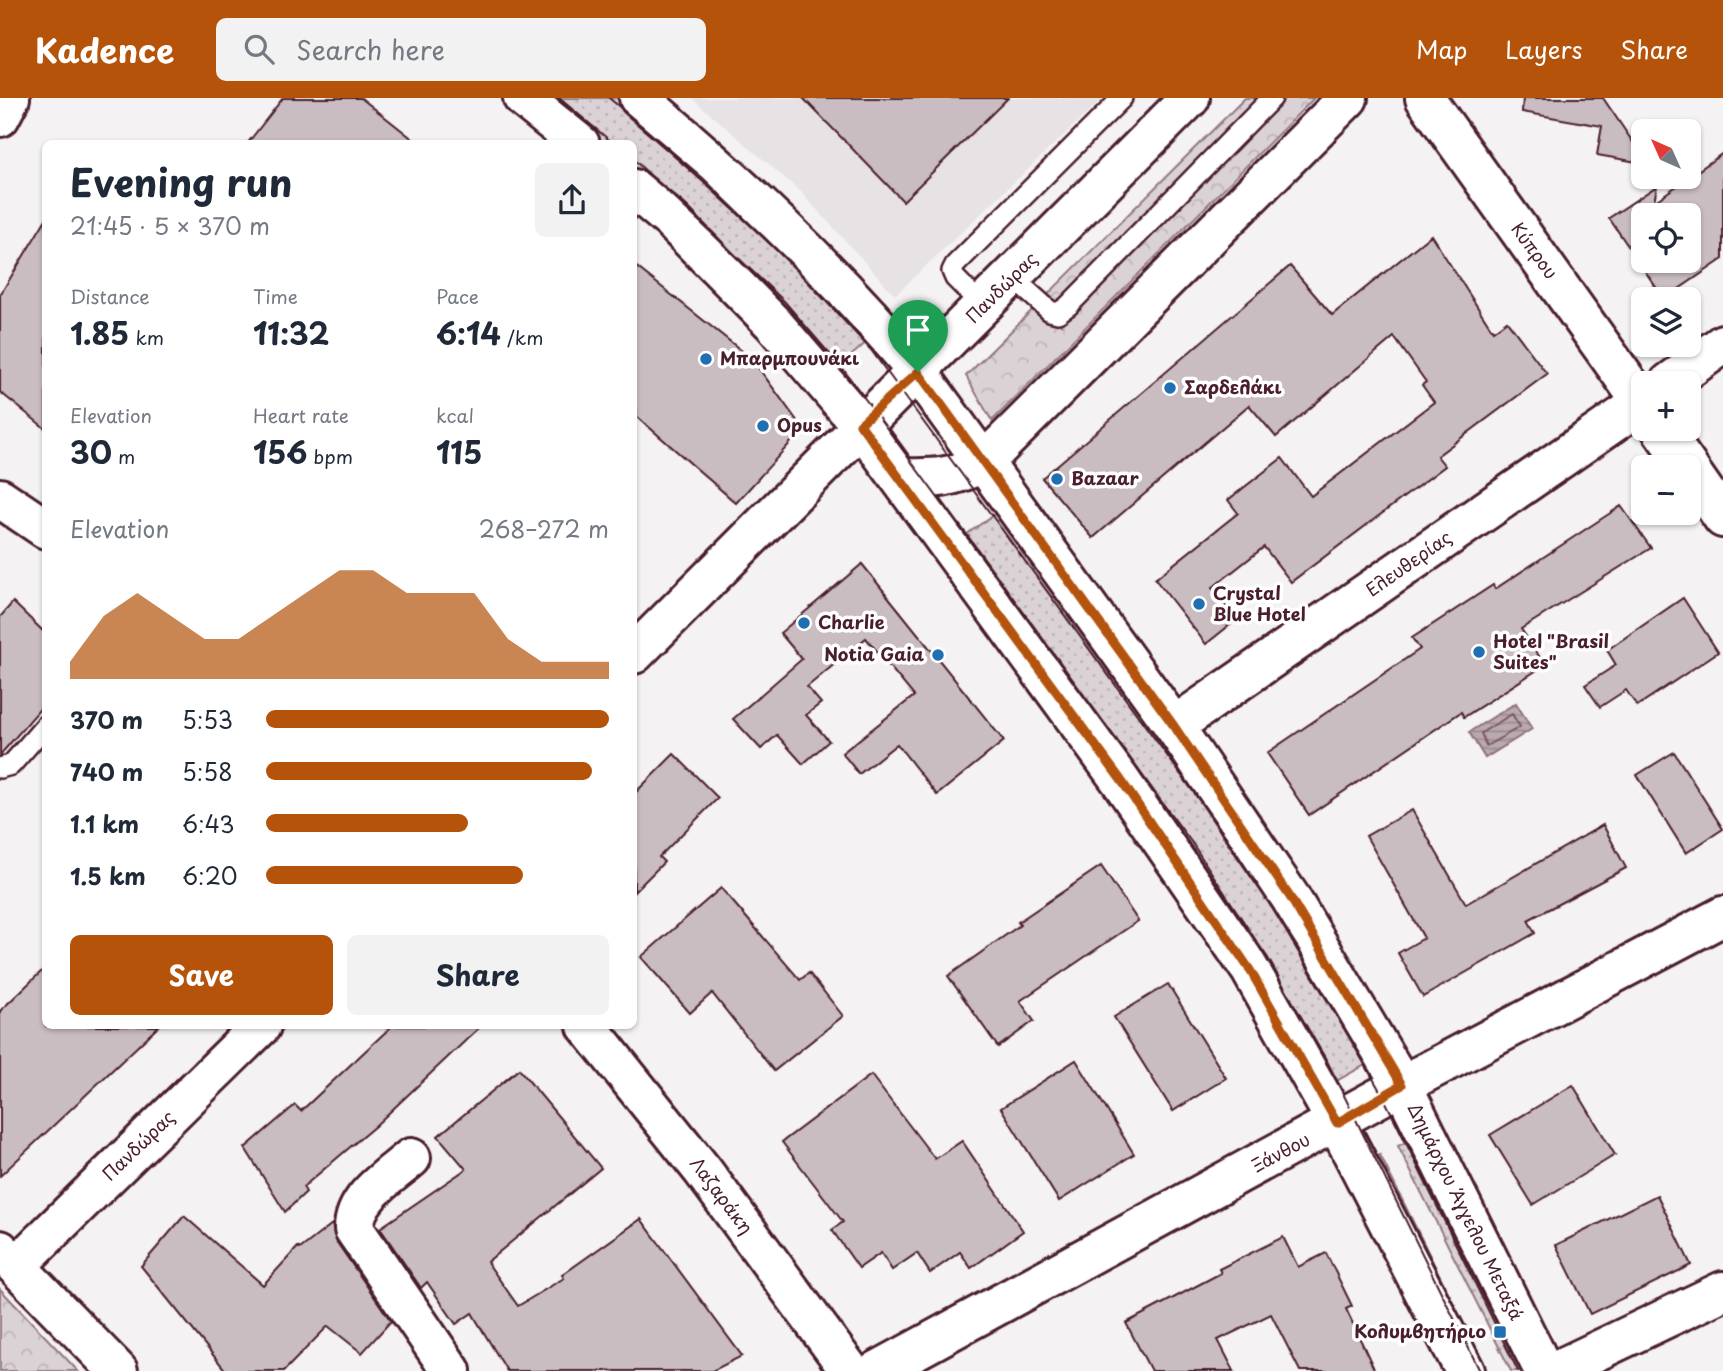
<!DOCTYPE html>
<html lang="en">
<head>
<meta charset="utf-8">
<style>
  :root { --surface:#fff; --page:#f2f2f3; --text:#1f2937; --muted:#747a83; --accent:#b45309 }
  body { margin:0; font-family:"Playpen Sans",sans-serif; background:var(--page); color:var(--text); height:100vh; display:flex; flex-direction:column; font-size:26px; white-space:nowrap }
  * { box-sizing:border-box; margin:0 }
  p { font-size:23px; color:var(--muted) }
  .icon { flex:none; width:38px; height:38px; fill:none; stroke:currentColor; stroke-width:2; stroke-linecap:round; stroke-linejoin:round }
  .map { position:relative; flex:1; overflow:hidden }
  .drawer { position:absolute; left:42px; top:42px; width:595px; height:889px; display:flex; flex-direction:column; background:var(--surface); border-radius:10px; box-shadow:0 2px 5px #0004 }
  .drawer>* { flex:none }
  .needle { width:46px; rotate:315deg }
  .buttons { position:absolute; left:1631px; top:21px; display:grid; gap:14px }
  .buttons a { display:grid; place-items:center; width:70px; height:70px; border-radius:10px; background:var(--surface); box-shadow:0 2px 5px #0004; font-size:35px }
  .pin { position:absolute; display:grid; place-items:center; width:60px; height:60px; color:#fff; margin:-72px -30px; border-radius:50% 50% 50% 0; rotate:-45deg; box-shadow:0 0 7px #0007 }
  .pin .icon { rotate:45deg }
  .round { display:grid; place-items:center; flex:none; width:74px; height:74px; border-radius:10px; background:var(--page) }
  .headline { display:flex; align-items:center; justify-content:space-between; height:119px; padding:0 28px }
  h1 { font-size:38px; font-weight:700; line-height:52px }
  .figures { display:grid; grid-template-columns:repeat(3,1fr); gap:10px; height:119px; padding:7px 28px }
  .figures div { display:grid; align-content:center }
  .figures b { font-size:30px; font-weight:700 }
  .figures small { font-size:19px; font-weight:400 }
  .figures p { font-size:19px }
  .chart { height:196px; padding:14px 28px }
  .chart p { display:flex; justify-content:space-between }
  .chart svg { width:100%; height:126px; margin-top:7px; fill:var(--accent); opacity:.7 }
  .primary-button { display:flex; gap:14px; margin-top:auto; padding:14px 28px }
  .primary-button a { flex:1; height:80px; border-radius:10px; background:var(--accent); color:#fff; font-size:28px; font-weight:700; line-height:80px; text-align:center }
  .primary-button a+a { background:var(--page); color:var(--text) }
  ul { padding:0 28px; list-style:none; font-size:23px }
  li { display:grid; grid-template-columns:112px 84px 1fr; align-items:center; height:52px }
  li i { height:18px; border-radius:9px; background:var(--accent) }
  header { display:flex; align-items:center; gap:42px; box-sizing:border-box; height:98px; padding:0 35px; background:var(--accent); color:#fff }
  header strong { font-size:33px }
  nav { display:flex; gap:38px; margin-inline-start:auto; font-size:24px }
  .search { width:490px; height:63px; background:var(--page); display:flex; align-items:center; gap:18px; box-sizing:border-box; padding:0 24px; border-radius:10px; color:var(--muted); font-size:26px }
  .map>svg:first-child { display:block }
  .built { fill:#e7e2e3 }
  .grass { fill:url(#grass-dots); stroke:#927880; stroke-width:2 }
  .forest { fill:url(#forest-crowns); stroke:#927880; stroke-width:2 }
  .water { fill:url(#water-rules); stroke:#8d727a; stroke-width:2 }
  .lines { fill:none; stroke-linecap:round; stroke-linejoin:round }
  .shore { stroke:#77565f; stroke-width:2 }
  .building { fill:#cabdc1; stroke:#4a1f2b; stroke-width:2; fill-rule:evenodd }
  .lane-casing { stroke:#4a1f2b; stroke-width:24 }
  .street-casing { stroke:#4a1f2b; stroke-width:44 }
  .secondary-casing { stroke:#4a1f2b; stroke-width:44 }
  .highway-casing { stroke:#4a1f2b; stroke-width:44 }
  .lane { stroke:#fff; stroke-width:19 }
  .street { stroke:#fff; stroke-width:38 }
  .secondary { stroke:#fff; stroke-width:38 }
  .highway { stroke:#fff; stroke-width:38 }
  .tram { stroke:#4a1f2b; stroke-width:2 }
  .route-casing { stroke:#fff; stroke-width:14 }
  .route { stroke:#b45309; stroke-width:9 }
  .poi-dot { fill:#1f6fb2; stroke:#fff; stroke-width:2.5 }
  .labels { text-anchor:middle; stroke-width:7; stroke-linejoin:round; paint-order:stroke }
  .street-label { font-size:18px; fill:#4a1f2b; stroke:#fff }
  .poi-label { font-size:18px; font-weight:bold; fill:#4a1f2b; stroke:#fff; text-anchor:start }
</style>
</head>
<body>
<header>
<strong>Kadence</strong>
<div class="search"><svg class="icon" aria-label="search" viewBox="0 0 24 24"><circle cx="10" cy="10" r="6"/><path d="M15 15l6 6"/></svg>Search here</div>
<nav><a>Map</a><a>Layers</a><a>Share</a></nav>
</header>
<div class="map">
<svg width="1723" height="1273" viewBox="0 0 1723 1273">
  <defs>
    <pattern id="grass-dots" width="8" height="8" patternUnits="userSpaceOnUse" patternTransform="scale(1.75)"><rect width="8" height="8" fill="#dbd2d5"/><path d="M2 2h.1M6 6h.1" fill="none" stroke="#bdb4b7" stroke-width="1.8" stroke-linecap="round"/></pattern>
    <pattern id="forest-crowns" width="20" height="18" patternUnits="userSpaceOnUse" patternTransform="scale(1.75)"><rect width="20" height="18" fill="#dbd2d5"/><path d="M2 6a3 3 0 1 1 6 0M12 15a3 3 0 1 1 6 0" fill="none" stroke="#bdb4b7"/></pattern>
    <pattern id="water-rules" width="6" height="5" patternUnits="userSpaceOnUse" patternTransform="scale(1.75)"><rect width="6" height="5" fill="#baa9ae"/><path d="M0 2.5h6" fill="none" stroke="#99898e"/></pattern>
  </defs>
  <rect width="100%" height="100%" fill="#f4f2f2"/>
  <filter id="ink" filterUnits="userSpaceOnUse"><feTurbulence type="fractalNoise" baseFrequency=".0143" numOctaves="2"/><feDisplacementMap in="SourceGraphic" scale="14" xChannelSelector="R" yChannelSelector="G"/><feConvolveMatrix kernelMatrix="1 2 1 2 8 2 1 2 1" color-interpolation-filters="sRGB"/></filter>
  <g filter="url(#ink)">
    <!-- built -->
    <path class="built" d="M692,0h411l-208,197 -95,-104z"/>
    <!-- grass -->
    <g class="grass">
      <path d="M543,0h78l249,241 -37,33 -199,-201v-27l-34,-1z"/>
      <path d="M996,415l235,322 138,228 -38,21 -372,-544z"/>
      <path d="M1410,1042l115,231h-14l-113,-225z"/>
      <path d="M1380,1057l107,216h-10l-106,-211z"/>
    </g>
    <!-- forest -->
    <g class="forest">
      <path d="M1245,0h69l-322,323 -26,-45z"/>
      <path d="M0,1191l78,82h-78z"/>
    </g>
    <!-- water -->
    <path class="water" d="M1516,605l16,26 -47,29 -16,-26z"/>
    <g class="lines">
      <!-- shore -->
      <path class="shore" d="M1512,616l8,13 -34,19 -5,-13z"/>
    </g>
    <!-- building -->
    <g class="building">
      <path d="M283,0h78l58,46h-172z"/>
      <path d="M803,0h205l-105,103z"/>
      <path d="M1523,0h80l40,59v6l-46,-8 5,-29 -80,-14z"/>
      <path d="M1723,55v106l-59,40 -55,-81 48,-32 -3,16zM1643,117h46v46h-46z"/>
      <path d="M46,121v210l-46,-37v-97z"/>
      <path d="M1431,137l62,96 14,-10 40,53 -110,82 8,10 -154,116 -27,-35 -52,41 24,32 -30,24 -51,-65 83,-66 -10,-13 54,-42 29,38 123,-94 -12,-17 4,-3 -32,-45 -118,100 -27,-32 -156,133 -51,-60 248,-212 42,49z"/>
      <path d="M634,167l118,94 51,70 -67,74 -102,-89z"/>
      <path d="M1621,408l30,42 -130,81 24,36 -81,52 -3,-5 -152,103 -42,-62 153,-104 -8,-11 81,-53 2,4z"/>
      <path d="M862,466l142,177 -67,54 -40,-51 -38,30 -17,-21 72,-57 -48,-58 -59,49 14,16 -15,12 23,26 -26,23 -26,-29 -16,14 -28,-30 69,-60 -22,-26z"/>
      <path d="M1683,500l35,54 -81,54 -11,-16 -26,17 -15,-22 31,-20 -9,-15z"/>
      <path d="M13,504l33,32v68l-46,53v-138z"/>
      <path d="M1674,654l49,77 -37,24 -49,-78z"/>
      <path d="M674,656l44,44 -59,59 5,5 -30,30v-98z"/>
      <path d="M1412,712l54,94 137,-79 23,43 -98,52 7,13 -112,64 -25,-44 26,-15 -58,-102z"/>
      <path d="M1101,768l37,55 -118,80 14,20 -36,26 -50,-71 72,-51 -2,-3z"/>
      <path d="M721,790l79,92 9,-7 34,43 -69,55 -62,-78 -22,20 -49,-56z"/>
      <path d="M46,869v59h113l-159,150v-165z"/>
      <path d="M1168,886l58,94 -53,33 -59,-94z"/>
      <path d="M392,928h89l-106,100 -72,61 3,5 -21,20 -40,-64 50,-43 6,6z"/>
      <path d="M1076,962l58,94 -75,47 -58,-93z"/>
      <path d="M519,971l82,99 -114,94 31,44 46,-28 -2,-3 79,-56 101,137 -30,15h-205l-35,-58 -16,11 -29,-42 -6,6 -41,-60 86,-59 -28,-33z"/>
      <path d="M871,977l64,84 27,-18 61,90 -52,37 -11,-16 -30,21 -13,-20 -25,17 -11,-17 -22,15 -27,-38 11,-8 -61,-80z"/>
      <path d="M1573,987l42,70 -82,50 -43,-70z"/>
      <path d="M1657,1097l34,70 -101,49 -34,-69z"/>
      <path d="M184,1118l79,69 35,-38 2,2 32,-25 4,17 55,80 -29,32 -34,-27 -44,45h-58l-85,-105z"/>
      <path d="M1283,1139l15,30 28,-14 26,53 -6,3 29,62h-75l-29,-57 -53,26 16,31h-83l-25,-48 95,-50 -2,-4z"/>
    </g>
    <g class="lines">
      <!-- lane casing -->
      <g class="lane-casing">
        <g id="lane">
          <path d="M1012,179l38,34 8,2 10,-7 204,-208"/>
          <path d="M983,208l-28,-28 -3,-7 3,-6 167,-167"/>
          <path d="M0,670l11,-3 35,-40"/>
        </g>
      </g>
      <!-- street casing -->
      <g class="street-casing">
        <g id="street">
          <path d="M1425,0l218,306"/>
          <path d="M1669,285l54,-39"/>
          <path d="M1661,331l27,38"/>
          <path d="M1689,371l34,49"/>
          <path d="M902,380c34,1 50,0 81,-15l365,-365"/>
          <path d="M0,400l46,31"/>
          <path d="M634,556l556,-556"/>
          <path d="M1174,628l469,-324"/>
          <path d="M587,928l116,145 147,200"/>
          <path d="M411,1060c-22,19 -57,39 -57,71l97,142"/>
          <path d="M16,1168l245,-240"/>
          <path d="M877,1273l525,-286 321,-169"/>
          <path d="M1555,1273l168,-80"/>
        </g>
      </g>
      <!-- secondary casing -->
      <g class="secondary-casing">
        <g id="secondary">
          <path d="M523,0l57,46"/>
          <path d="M639,0c100,85 195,173 279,274l256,354 116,171 112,188 142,286"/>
          <path d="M0,19l10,-19"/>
          <path d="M634,91l37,31 102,103 87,101 260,356 130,189 87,154 128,248"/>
        </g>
      </g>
      <!-- highway casing -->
      <g class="highway-casing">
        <path id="highway" d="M0,1152l118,121"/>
      </g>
      <!-- lane -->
      <use href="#lane" class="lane"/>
      <!-- street -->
      <use href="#street" class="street"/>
      <!-- secondary -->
      <use href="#secondary" class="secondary"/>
      <!-- highway -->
      <use href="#highway" class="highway"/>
      <!-- tram -->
      <g class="tram">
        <path d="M559,0l55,46"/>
        <path d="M609,0l94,80 94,92 74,80 354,485 73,113 85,148 135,275"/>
        <path d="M634,62l150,141 62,72 346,470 59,90 76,128 153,310"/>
      </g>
    </g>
  </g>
  <g class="lines" filter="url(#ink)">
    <!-- route casing -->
    <g class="route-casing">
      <path id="route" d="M918,274l256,354 116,171 112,188 -65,38 -87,-153 -129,-190 -261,-356z"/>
    </g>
    <!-- route -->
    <use href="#route" class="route"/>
  </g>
  <!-- markers -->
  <g class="poi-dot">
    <circle cx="706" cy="261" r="7"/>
    <circle cx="1170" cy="290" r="7"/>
    <circle cx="763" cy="328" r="7"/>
    <circle cx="1057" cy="381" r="7"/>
    <circle cx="1199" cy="506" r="7"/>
    <circle cx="804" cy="525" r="7"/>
    <circle cx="1479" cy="554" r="7"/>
    <circle cx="938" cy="557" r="7"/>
    <rect x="1493" y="1227" width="14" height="14" rx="3.5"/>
  </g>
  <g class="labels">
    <!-- street labels -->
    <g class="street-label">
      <text transform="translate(1534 153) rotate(54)" y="6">Κύπρου</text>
      <text transform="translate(1002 190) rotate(-45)" y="6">Πανδώρας</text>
      <text transform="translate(1409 466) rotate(-35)" y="6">Ελευθερίας</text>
      <text transform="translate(139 1048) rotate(-44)" y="6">Πανδώρας</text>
      <text transform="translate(1281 1055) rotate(-28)" y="6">Ξάνθου</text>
      <text transform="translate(721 1098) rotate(53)" y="6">Λαζαράκη</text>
      <text transform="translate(1465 1114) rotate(64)" y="6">Δημάρχου Άγγελου Μεταξά</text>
    </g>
    <!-- poi labels -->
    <g class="poi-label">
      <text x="720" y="267">Μπαρμπουνάκι</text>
      <text x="1184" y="296">Σαρδελάκι</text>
      <text x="777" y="334">Opus</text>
      <text x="1071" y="387">Bazaar</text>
      <text x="1213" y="502">Crystal<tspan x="1213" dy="21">Blue Hotel</tspan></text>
      <text x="818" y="531">Charlie</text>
      <text x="1493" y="550">Hotel "Brasil<tspan x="1493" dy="21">Suites"</tspan></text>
      <text x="924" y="563" text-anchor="end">Notia Gaia</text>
      <text x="1486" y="1240" text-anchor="end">Κολυμβητήριο</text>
    </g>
  </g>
</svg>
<div class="buttons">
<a><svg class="needle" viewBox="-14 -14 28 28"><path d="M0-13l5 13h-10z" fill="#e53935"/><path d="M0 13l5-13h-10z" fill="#747a83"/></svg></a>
<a><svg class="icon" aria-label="locate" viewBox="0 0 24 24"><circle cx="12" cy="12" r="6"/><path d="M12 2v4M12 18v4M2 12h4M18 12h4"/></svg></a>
<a><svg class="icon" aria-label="layers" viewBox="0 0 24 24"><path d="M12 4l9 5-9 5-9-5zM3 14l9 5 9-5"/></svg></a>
<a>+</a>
<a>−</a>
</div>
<div class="pin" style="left:918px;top:274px;background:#1e9e55"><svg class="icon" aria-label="arrive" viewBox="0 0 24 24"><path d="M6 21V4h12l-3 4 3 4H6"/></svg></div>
<section class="drawer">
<div class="headline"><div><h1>Evening run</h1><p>21:45 · 5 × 370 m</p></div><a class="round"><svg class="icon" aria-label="share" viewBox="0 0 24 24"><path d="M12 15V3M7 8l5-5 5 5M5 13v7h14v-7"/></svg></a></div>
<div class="figures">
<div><p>Distance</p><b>1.85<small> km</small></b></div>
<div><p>Time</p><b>11:32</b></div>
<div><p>Pace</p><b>6:14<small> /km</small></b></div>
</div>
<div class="figures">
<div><p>Elevation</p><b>30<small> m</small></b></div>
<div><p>Heart rate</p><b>156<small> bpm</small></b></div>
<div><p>kcal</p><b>115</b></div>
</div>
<div class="chart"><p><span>Elevation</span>268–272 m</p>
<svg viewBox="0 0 160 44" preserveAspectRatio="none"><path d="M0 44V38L10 22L20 14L30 22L40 30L50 30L60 22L70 14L80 6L90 6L100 14L110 14L120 14L130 30L140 38L150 38L160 38V44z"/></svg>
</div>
<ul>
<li><b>370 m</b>5:53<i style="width:100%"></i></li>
<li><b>740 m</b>5:58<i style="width:95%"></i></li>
<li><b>1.1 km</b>6:43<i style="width:59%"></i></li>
<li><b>1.5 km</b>6:20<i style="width:75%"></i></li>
</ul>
<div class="primary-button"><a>Save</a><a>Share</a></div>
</section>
</div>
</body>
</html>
